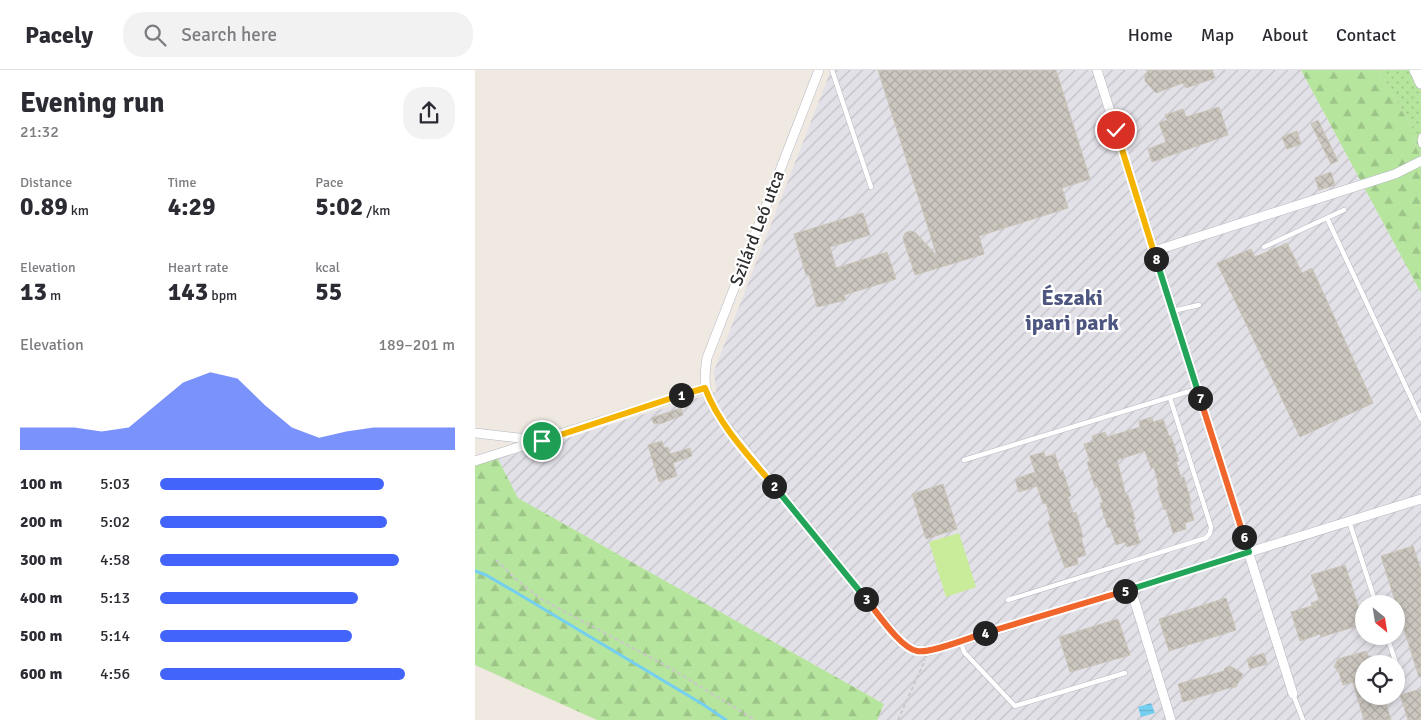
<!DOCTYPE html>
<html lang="en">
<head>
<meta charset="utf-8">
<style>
  :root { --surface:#fff; --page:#f2f2f3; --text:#2b2b33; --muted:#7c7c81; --line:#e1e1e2; --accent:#4264fb }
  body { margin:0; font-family:Signika,sans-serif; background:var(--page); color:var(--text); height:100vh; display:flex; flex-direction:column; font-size:19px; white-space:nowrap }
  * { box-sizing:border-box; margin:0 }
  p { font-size:16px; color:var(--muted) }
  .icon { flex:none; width:28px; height:28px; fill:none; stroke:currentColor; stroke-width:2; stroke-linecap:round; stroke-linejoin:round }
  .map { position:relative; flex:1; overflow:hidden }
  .drawer { display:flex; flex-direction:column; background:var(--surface); width:475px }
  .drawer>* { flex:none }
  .needle { width:32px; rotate:150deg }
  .controls { position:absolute; left:880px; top:525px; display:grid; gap:10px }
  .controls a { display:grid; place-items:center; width:50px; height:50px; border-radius:50%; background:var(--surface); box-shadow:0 2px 8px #0003; font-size:25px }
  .pin { position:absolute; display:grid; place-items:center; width:42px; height:42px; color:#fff; margin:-21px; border:2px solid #fff; border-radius:50%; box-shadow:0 1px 5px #0007 }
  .km { position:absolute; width:25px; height:25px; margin:-12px; border-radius:50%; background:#222; color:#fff; font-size:14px; line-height:25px; text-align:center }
  .round { display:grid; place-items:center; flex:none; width:52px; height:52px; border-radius:20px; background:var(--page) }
  .overview { display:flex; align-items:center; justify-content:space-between; height:85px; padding:0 20px }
  h1 { font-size:28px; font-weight:800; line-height:38px }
  .metrics { display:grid; grid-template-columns:repeat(3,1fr); gap:8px; height:85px; padding:5px 20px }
  .metrics div { display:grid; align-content:center }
  .metrics b { font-size:25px; font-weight:800 }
  .metrics small { font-size:14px; font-weight:400 }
  .metrics p { font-size:14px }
  .chart { height:140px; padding:10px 20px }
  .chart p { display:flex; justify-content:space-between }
  .chart svg { width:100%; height:90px; margin-top:5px; fill:var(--accent); opacity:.7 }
  ul { padding:0 20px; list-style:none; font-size:16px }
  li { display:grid; grid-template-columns:80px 60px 1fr; align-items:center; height:38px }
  li i { height:12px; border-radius:6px; background:var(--accent) }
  header { display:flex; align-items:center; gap:30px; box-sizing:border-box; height:70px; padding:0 25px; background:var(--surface); border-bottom:1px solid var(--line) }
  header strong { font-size:24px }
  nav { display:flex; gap:28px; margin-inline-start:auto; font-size:18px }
  .search { width:350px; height:45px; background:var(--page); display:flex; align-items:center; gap:12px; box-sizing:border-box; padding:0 18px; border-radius:20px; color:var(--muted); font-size:19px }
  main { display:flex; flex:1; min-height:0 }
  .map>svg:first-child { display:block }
  .industrial { fill:url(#industrial-furrows); fill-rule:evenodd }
  .grass { fill:url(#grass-dots) }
  .forest { fill:url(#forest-firs) }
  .pitch { fill:#c9ec9a }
  .water { fill:url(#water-rules) }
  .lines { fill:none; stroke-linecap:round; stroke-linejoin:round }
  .stream { stroke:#75cff0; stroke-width:3 }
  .building { fill:url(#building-cross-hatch); stroke:#cbc5ba }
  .service-casing { stroke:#b4b7c1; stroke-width:5.5 }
  .minor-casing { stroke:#b4b7c1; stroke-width:10 }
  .tertiary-casing { stroke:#b4b7c1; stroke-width:12 }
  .path { stroke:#c9c9c9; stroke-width:2; stroke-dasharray:4 2.5; stroke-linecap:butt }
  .service { stroke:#fff; stroke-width:4.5 }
  .minor { stroke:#fff; stroke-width:9 }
  .tertiary { stroke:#fff; stroke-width:11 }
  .split-1-casing { stroke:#fff; stroke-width:10 }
  .split-2-casing { stroke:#fff; stroke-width:10 }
  .split-3-casing { stroke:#fff; stroke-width:10 }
  .split-4-casing { stroke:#fff; stroke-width:10 }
  .split-5-casing { stroke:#fff; stroke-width:10 }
  .split-6-casing { stroke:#fff; stroke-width:10 }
  .split-7-casing { stroke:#fff; stroke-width:10 }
  .split-8-casing { stroke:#fff; stroke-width:10 }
  .split-9-casing { stroke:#fff; stroke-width:10 }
  .split-1 { stroke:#f5b400; stroke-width:6 }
  .split-2 { stroke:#f5b400; stroke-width:6 }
  .split-3 { stroke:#22a559; stroke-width:6 }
  .split-4 { stroke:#f0652b; stroke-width:6 }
  .split-5 { stroke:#f0652b; stroke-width:6 }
  .split-6 { stroke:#22a559; stroke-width:6 }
  .split-7 { stroke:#f0652b; stroke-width:6 }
  .split-8 { stroke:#22a559; stroke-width:6 }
  .split-9 { stroke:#f5b400; stroke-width:6 }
  .labels { text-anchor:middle; stroke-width:4.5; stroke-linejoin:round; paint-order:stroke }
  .street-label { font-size:18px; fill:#2e2e2e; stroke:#fff }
  .district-label { font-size:22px; font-weight:bold; fill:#4d5680; stroke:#fff }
</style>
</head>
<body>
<header>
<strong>Pacely</strong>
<div class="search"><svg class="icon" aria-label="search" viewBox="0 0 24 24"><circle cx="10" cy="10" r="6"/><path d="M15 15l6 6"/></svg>Search here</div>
<nav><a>Home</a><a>Map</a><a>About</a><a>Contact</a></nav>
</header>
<main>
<section class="drawer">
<div class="overview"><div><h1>Evening run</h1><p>21:32</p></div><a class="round"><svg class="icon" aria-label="share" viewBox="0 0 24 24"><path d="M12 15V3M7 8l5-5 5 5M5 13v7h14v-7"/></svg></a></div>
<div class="metrics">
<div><p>Distance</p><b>0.89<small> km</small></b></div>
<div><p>Time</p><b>4:29</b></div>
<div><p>Pace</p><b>5:02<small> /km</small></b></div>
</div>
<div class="metrics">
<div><p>Elevation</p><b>13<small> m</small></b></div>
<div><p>Heart rate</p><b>143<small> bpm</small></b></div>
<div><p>kcal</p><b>55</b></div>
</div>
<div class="chart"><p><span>Elevation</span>189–201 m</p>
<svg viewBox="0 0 160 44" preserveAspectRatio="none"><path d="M0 44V33L10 33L20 33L30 35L40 33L50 22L60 11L70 6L80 9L90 22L100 33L110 38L120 35L130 33L140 33L150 33L160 33V44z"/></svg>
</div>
<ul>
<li><b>100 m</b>5:03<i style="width:76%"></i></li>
<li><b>200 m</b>5:02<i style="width:77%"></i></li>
<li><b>300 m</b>4:58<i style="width:81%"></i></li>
<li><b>400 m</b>5:13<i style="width:67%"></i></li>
<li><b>500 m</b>5:14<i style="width:65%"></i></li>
<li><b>600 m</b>4:56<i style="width:83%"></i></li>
</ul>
</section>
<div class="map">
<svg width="946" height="650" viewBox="0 0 946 650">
  <defs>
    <pattern id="industrial-furrows" width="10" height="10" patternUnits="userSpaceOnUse" patternTransform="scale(1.25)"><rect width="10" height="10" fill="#e3e1e8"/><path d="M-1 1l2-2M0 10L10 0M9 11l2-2" fill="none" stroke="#c3c1c7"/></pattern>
    <pattern id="grass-dots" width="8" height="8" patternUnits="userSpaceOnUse" patternTransform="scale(1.25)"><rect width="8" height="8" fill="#b6e59e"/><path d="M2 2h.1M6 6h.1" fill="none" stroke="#9dc588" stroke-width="1.8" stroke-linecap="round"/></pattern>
    <pattern id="forest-firs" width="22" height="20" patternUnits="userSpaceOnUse" patternTransform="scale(1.25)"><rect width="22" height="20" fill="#b6e59e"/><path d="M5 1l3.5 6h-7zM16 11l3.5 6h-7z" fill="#9dc588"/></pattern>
    <pattern id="water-rules" width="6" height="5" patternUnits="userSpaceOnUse" patternTransform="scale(1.25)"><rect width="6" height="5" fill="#75cff0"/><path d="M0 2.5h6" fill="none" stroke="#66b2ce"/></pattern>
    <pattern id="building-cross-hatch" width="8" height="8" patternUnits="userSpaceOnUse" patternTransform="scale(1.25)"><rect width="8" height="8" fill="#cbc7bf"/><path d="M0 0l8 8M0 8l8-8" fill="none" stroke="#afaba4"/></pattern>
  </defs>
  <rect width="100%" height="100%" fill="#efe9e1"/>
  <!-- industrial -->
  <path class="industrial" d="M356,0h470l120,223v427h-544l7,-16 -366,-206 -20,-39 218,-67 -2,-21zM889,534h32v32h-32zM889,594h32v32h-32z"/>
  <!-- grass -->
  <path class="grass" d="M904,0h42v86c-6,-8 -7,-15 -7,-24z"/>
  <!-- forest -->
  <g class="forest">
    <path d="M826,0h78l35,62c0,9 1,16 7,24v137z"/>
    <path d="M23,389l20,39 366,206 -7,16h-280l-122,-55v-202z"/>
  </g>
  <!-- pitch -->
  <path class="pitch" d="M484,463l17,54 -30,10 -17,-55z"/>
  <!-- water -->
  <path class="water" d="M676,633l4,10 -14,4 -3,-10z"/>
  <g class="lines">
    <!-- stream -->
    <path class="stream" d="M0,501l11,4 31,18 187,112 22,15"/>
  </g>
  <!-- building -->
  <g class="building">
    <path d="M403,0h178l34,109 -28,9 6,20 -89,28 5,18 -69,21 -12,-37 2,-5 5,-2 5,1 22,24z"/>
    <path d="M672,0h65l3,8 -29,10 -3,-5 -27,10 -11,-12v-7l2,-1z"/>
    <path d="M744,37l9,28 -76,27 -4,-13 18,-7 -7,-19 8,-3 -2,-5 18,-6 3,8z"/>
    <path d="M843,50l20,41 -7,3 -20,-40z"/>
    <path d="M822,61l4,13 -14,5 -5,-12z"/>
    <path d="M856,102l4,13 -16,5 -4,-12z"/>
    <path d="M388,143l7,22 -40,12 6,21 51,-16 9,27 -52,16 2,5 -29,7 -8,-32h-3l-12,-41z"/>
    <path d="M812,173l15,30 10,-5 61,135 -73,34 -83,-174 34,-14 4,8z"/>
    <path d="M206,338l2,7 -23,9 -1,-1 -5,1 -3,-6z"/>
    <path d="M677,347l1,5 10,-3 6,17h2l8,25 -3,1 5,16 3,-1 7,25 -2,1 5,17 -9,3 1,6 -13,4 -7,-24 -2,1 -7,-23 2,-1 -5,-18h-3l-6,-17 -28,9 9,36 2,-1 7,24 -2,1 7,23 -13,4 -2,-5 -9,3 -6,-18 -2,1 -8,-25h3l-6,-17 -2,1 -8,-25 3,-1 -6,-17 10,-3 -2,-5 13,-4 2,5 33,-10 -1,-6z"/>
    <path d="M187,371l2,7 4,-1 2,7 20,-6 2,8 -19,7 4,13 -18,6 -11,-37z"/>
    <path d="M569,382l1,5 10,-3 5,17h3l8,25 -3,1 5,16 3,-1 7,25 -2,1 5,17 -9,3 1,6 -13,4 -17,-46 3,-1 -5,-18 -3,1 -6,-18 -18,6 -4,-13 20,-7 -5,-16z"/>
    <path d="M468,414l14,45 -31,10 -14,-45z"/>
    <path d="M938,476l8,24v107h-2l-38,-121z"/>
    <path d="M870,495l19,59 -43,13 -1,-3 -20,7 -9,-29 21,-6 -1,-3 8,-3 -8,-25z"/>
    <path d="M751,528l10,32 -67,21 -10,-32z"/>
    <path d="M643,549l12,36 -60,17 -11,-35z"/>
    <path d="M891,581l2,5h3l3,8h-10v32h20l7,24h-27l-11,-38 -10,3 -5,-15 -4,-3 4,-8z"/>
    <path d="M789,583l3,11 -17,5 -3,-10z"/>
    <path d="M755,596l13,8 -7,13 -7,1 -46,14 -5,-18 46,-13 1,-3z"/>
    <path d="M946,619v31h-13l-8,-25z"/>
  </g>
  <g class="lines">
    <!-- service casing -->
    <g class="service-casing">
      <g id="service">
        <path d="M357,0l39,117"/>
        <path d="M946,66l-1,5 1,4"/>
        <path d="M852,148l94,201"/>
        <path d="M789,177l80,-37"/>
        <path d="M698,241l26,-6"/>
        <path d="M489,390l233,-71"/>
        <path d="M874,451l27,83"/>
        <path d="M533,530l198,-62 4,-5 1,-6 -41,-129"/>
        <path d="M912,566l10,30"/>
        <path d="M486,572l3,10 51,54 110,-33"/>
        <path d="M818,624l10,26"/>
      </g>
    </g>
    <!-- minor casing -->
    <g class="minor-casing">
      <g id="minor">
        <path d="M344,0l-112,288c-5,29 -1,37 14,62l179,221c11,8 16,11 29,10l492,-152"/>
        <path d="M622,0l196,624"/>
        <path d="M679,181l241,-77 26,-13"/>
        <path d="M0,363l62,7"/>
        <path d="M0,391l230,-73"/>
        <path d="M656,519l40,131"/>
      </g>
    </g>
    <!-- tertiary casing -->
    <g class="tertiary-casing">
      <path id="tertiary" d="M940,0l6,13"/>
    </g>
    <!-- path -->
    <g class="path">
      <path d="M21,490l21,20 24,19 129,69 85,52"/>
      <path d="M423,650l27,-60"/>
    </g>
    <!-- service -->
    <use href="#service" class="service"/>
    <!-- minor -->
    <use href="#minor" class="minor"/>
    <!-- tertiary -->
    <use href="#tertiary" class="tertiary"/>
  </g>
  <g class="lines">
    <!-- split-1 casing -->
    <g class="split-1-casing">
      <path id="split-1" d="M67,371l139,-46"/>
    </g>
    <!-- split-2 casing -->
    <g class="split-2-casing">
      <path id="split-2" d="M206,325l24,-7c14,37 43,67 69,98"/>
    </g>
    <!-- split-3 casing -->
    <g class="split-3-casing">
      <path id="split-3" d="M299,416l92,113"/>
    </g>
    <!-- split-4 casing -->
    <g class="split-4-casing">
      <path id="split-4" d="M391,529c11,13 34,49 51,52 13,3 54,-14 68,-18"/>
    </g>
    <!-- split-5 casing -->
    <g class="split-5-casing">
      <path id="split-5" d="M510,563l140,-42"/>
    </g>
    <!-- split-6 casing -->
    <g class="split-6-casing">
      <path id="split-6" d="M650,521l124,-39 -5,-15"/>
    </g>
    <!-- split-7 casing -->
    <g class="split-7-casing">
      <path id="split-7" d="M725,328l44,139"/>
    </g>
    <!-- split-8 casing -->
    <g class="split-8-casing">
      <path id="split-8" d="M681,189l44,139"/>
    </g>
    <!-- split-9 casing -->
    <g class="split-9-casing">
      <path id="split-9" d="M641,60l40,129"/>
    </g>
    <!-- split-1 -->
    <use href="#split-1" class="split-1"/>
    <!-- split-2 -->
    <use href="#split-2" class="split-2"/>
    <!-- split-3 -->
    <use href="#split-3" class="split-3"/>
    <!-- split-4 -->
    <use href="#split-4" class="split-4"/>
    <!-- split-5 -->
    <use href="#split-5" class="split-5"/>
    <!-- split-6 -->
    <use href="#split-6" class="split-6"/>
    <!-- split-7 -->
    <use href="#split-7" class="split-7"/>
    <!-- split-8 -->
    <use href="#split-8" class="split-8"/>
    <!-- split-9 -->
    <use href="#split-9" class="split-9"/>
  </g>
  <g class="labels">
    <!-- street labels -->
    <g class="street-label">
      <text transform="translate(282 158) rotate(-69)" y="6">Szilárd Leó utca</text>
    </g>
    <!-- district labels -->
    <g class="district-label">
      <text x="597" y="235">Északi<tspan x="597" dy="25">ipari park</tspan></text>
    </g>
  </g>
</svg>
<div class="controls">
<a><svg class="needle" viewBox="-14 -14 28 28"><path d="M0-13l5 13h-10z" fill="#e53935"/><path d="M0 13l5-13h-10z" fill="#7c7c81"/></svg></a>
<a><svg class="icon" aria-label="locate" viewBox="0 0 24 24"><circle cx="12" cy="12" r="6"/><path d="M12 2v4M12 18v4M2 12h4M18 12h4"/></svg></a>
</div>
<div class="pin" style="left:67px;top:371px;background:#1e9e55"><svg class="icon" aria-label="arrive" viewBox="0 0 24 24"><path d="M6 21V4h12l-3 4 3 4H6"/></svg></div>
<div class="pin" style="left:641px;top:60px;background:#d93025"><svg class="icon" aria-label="check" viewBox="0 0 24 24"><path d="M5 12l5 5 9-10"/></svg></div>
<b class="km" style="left:206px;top:325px">1</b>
<b class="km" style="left:299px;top:416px">2</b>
<b class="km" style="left:391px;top:529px">3</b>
<b class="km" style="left:510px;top:563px">4</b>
<b class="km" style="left:650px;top:521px">5</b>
<b class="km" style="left:769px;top:467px">6</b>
<b class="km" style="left:725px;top:328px">7</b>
<b class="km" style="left:681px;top:189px">8</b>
</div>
</main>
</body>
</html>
